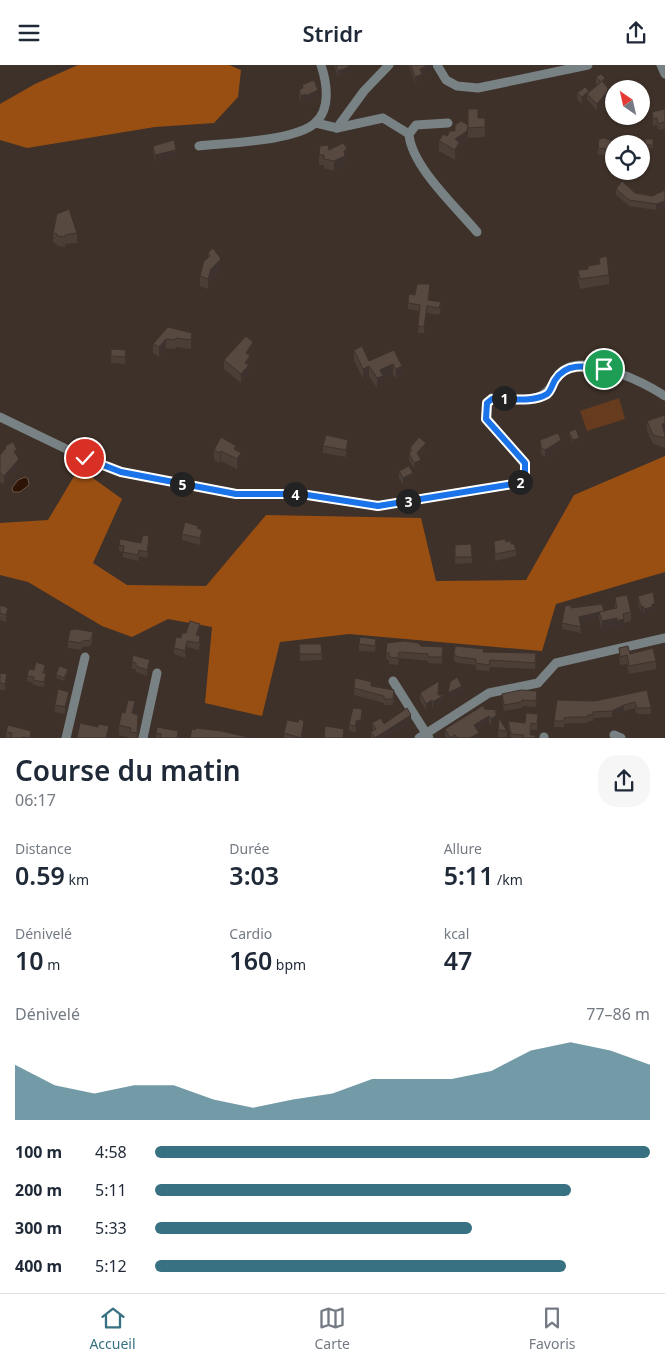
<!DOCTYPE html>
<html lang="fr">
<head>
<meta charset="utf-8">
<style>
  :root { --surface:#fff; --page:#f6f6f7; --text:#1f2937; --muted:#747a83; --line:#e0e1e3; --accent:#377182 }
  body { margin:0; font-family:"Noto Sans",sans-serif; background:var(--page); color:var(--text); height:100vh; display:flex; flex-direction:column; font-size:19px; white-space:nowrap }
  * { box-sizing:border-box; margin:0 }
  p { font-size:16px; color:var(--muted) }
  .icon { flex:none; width:28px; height:28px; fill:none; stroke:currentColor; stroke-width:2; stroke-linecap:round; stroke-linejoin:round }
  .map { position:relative; height:673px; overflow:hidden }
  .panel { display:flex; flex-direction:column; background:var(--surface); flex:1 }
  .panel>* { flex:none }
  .needle { width:32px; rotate:326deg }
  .controls { position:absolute; left:605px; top:15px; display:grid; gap:10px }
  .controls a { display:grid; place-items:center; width:45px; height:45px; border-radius:50%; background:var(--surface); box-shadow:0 1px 4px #0004; font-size:25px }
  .pin { position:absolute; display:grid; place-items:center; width:42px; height:42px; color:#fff; margin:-21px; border:2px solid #fff; border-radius:50%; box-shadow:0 1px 5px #0007 }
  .km { position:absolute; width:25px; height:25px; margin:-12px; border-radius:50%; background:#222; color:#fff; font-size:14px; line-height:25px; text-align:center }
  .round { display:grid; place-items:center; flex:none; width:52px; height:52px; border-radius:20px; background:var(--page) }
  .overview { display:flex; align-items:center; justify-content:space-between; height:85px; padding:0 15px }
  h1 { font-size:28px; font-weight:600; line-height:38px }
  .stats { display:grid; grid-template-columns:repeat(3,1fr); gap:8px; height:85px; padding:5px 15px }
  .stats div { display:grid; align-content:center }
  .stats b { font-size:25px; font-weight:600 }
  .stats small { font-size:14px; font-weight:400 }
  .stats p { font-size:14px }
  .chart { height:140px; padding:10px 15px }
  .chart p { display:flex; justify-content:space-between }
  .chart svg { width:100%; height:90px; margin-top:5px; fill:var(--accent); opacity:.7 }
  ul { padding:0 15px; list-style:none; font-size:16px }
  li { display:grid; grid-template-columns:80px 60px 1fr; align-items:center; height:38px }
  li i { height:12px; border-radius:6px; background:var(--accent) }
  header { display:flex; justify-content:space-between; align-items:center; height:65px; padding:0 15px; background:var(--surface); font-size:22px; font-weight:600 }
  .tabs { display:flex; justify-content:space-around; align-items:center; height:70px; border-top:1px solid var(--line); background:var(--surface); font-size:14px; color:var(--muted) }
  .tabs a { display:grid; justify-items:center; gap:2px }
  .tabs .current { color:var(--accent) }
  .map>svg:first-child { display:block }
  .green { fill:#673b1d }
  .forest { fill:#9a4f12 }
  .water { fill:#2c1303; stroke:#6a5649 }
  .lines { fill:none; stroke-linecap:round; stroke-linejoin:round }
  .street { stroke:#788183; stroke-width:9 }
  .wall { fill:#4b3e37 }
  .shaded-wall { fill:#3d322d }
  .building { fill:#574840; stroke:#3d322d }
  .route-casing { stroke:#fff; stroke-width:10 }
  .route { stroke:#1a73e8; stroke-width:6 }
</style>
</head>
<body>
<header><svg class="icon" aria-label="menu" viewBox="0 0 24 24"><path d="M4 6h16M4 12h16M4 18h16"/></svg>Stridr<svg class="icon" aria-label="share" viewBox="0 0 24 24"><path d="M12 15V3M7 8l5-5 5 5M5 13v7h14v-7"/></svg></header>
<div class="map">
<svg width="665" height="673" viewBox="0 0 665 673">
  <rect width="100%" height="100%" fill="#3e3129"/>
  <!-- green -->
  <path class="green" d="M619,333l6,21 -38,12 -7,-20z"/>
  <!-- forest -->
  <g class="forest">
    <path d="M78,0h151l12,5 -3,27 -24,26 -59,4 -128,21 -27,-8v-36l35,-20z"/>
    <path d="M665,391v116l-109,32 -14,47 -193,-17 -69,8 -18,74 -57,-13 7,-76 -44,-8 -36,18 -30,-11 -74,-44 -28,-7v-52l48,-3 31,-52 43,31 -29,64 34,22 79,1 60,-71 155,3 15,63 90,-1 48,-85z"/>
  </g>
  <!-- water -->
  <path class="water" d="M25,412l3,2 1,6 -9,7h-7l-1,-4 6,-8z"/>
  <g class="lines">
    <!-- street -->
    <g class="street">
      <path d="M437,0l9,15 11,6 21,2 110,-23"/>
      <path d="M661,0l4,9"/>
      <path d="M316,58l21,5 46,-10 26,16"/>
      <path d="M448,58l-32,2 -7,9c2,32 48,74 68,98"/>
      <path d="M337,63l27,-37 25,-26"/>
      <path d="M199,81c27,-3 97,-5 116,-23 16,-14 12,-40 6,-58"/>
      <path d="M0,352l85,41 36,14 115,22h65l76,12 142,-23 6,-6v-13l-38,-45v-16l5,-5c14,0 34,4 46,-1 16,-6 15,-22 29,-29 24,-12 78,15 98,28"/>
      <path d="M393,616l36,57"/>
      <path d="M614,670l7,3"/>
      <path d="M66,673l19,-81"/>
      <path d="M143,673l14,-65"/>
      <path d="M419,673l70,-45 49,-10 18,-20 109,-25"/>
      <path d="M544,673v-1"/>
    </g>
  </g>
  <!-- wall -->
  <g class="wall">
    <path d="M334,0h14l1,8 -11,4z"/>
    <path d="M409,0h24v5l-11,5v5l-7,4z"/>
    <path d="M596,12l9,8 3,10 -1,4 -10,12 -10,-12 -5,5 -5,-5v-6l12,-1 8,-7 -1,-1z"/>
    <path d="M302,20l16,11 -12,7v-2l-5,1 -2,-6v-6l3,-1z"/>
    <path d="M468,44l10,9h7v19l-17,1z"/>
    <path d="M665,44v20l-7,1 -1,-5 -4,1 -1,-14z"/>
    <path d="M455,60l13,10 -1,6 -8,6v5l-4,8 -16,-9v-10l16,-10z"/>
    <path d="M645,74h8v9l-8,1z"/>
    <path d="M614,79v12l-16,-1v-7z"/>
    <path d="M153,81l23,10 -21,5 -2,-9z"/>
    <path d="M329,85l18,8 -2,2v6l-11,5 -10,-3v-3h-5v-10z"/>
    <path d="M616,124l36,7 13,-6v17l-9,3 -27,-4 -13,-11z"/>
    <path d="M53,168h24v10l-12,1v3l-8,-1v-2l-4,-1z"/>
    <path d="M208,188l13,16 -10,10 -3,10 -8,-3v-10l8,-18z"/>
    <path d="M599,193l10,17v9l-29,5 -2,-10v-9l10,-1 11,-5z"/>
    <path d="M430,225l-1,10 12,9 -2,6 -12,-2 -3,20h-6l1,-22 -11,-2v-6l7,-8z"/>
    <path d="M168,262l24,6v10l-1,6 -15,-2 -1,2 -9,-1 -7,9 -6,-4v-9z"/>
    <path d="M126,285l-1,14 -14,-1v-7z"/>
    <path d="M253,285l-3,6v9l-1,2v7l-8,9 -17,-14v-9z"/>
    <path d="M354,285l15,11 25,-11 8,26 -6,3 -3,-5 -10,5v7l-6,2 -8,-12 -6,3 -9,-19z"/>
    <path d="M647,356l17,12 1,2v13l-12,-4 -6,-14z"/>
    <path d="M569,367l10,9 -6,2 -4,-8z"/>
    <path d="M540,375l21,6 -16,11 -4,-3z"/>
    <path d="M5,381l12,10 2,11 -15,17 -4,-2v-27l5,-6z"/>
    <path d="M323,381h25l-2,11 -23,-4z"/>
    <path d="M410,383l16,1 -7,8 2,9 -7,3 -5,-9z"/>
    <path d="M214,385h22l5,13 -4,6 -16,-8 -1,2 -6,-3z"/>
    <path d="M399,406l14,9 -10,5 -4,-7z"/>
    <path d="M182,469l20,2 -2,9 -18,-5z"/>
    <path d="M494,476l12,1 5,2 5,6v6l-21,5z"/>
    <path d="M149,477l-2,16 -8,-2 -1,5 -15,-4v-5l-4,-1v-6l22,-2z"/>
    <path d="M455,480l17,12v6l-17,1z"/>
    <path d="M638,531l17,14h-3v3l-8,2 -1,-3 -2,1 -3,-11z"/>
    <path d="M615,532l16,15v9l-7,2v5l-7,2v-3l-15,4 -3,-13 -19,5 1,10 -19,-4v-6l9,-15 33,3 11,-3z"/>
    <path d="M0,540l8,10 -2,7 -6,-2z"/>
    <path d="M200,566l-2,5 2,7 -1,7 -12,-3 -2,11 -11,-4v-6l7,-10 5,-5z"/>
    <path d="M93,573l-2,8 -9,1 -1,3 -13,-2v-7z"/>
    <path d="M299,579l23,10v6l-22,1z"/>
    <path d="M359,579l17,1 -1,7 -16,-1z"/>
    <path d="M421,581l22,8 -1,10 -14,-1v-2l-29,-3 -1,7 -9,-1v-4l-3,-1v-6z"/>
    <path d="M619,583l11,6 26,7v8l-27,5 -2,-10 -7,1 -1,-8z"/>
    <path d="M484,587l52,7 -1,10 -45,-2 -1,4 -13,-1v-5l-18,-2 -4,-2v-7z"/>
    <path d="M132,597l18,4 -3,10 -11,-4v-3h-4z"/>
    <path d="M34,605h11l-1,4 2,6 -2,7 -11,-2v-2l-6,-2v-5z"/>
    <path d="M68,607l-4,9 -8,-3v-3z"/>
    <path d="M0,608l7,7 -2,10h-5z"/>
    <path d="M371,621l23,11 -1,8h-9v-2l-30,-8v-7z"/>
    <path d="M439,623v7l5,7 -11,6 -1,-2 -6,4 -6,-10v-7z"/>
    <path d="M647,625l4,18v6h-14l-2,-6 -11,3 -12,6 -19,1v3h-5v2h-17l-7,1v3h-10v-6l41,-20z"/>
    <path d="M502,629l35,3 -1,10 -14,-1v2l-18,3 -2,-11z"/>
    <path d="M69,633l-4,16 -10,-2v-7z"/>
    <path d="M484,644l14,8h-1v4l-6,5 -2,-4 -12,7 2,9h-32l-2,-2v-7z"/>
    <path d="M135,646l-1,3 4,11 -1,13h-7l-11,-3v-10l6,-12z"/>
    <path d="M538,655l-1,10h-6v5l4,3h-24l-3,-11v-6l17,2z"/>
    <path d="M411,657l-26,16h-14v-6l2,-1 -1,-8 12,1z"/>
    <path d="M349,660l12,1 -5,1v5l-7,-1z"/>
    <path d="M304,662l-2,11h-18v-5z"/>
    <path d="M498,665l9,1v6h-9z"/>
    <path d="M31,666v7h-25v-6z"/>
    <path d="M156,668l22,5h-22z"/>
  </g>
  <!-- shaded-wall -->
  <g class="shaded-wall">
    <path d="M429,0h4v5l-11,5v5l-7,4v-7l5,-8z"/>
    <path d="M349,2v6l-11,4v-6z"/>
    <path d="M605,13v7l-3,-4z"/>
    <path d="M608,23l-1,11 -10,12v-7z"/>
    <path d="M318,25v6l-12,7v-7z"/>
    <path d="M589,26l-2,3v5l-5,5v-7z"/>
    <path d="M306,29v7l-5,1v-6z"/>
    <path d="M468,60l-1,16 -8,6v5l-4,8v-21z"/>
    <path d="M347,83v10l-2,2v6l-11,5v-10z"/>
    <path d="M176,85v6l-21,5v-6z"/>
    <path d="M665,136v6l-9,3v-6z"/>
    <path d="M221,194v10l-10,10 -3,10v-10l3,-10z"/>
    <path d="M427,241v7l-3,20v-6z"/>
    <path d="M192,268v10l-1,6v-9z"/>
    <path d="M166,274v9l-7,9v-10z"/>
    <path d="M253,277v8l-5,9 2,-3v9l-1,2v7l-8,9v-9l5,-21z"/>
    <path d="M393,299v10l-10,5v7l-6,2v-10l3,-8z"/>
    <path d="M369,301v10l-6,3v-10z"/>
    <path d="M402,301v10l-6,3v-10z"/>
    <path d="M665,358v10l-3,1v-10z"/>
    <path d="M579,373v3l-6,2v-3z"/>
    <path d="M348,375v6l-2,11v-7z"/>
    <path d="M561,375v6l-16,11v-7z"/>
    <path d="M426,378v6l-9,10v-6z"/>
    <path d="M221,386v10l-1,2v-10z"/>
    <path d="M241,388v10l-4,6v-10z"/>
    <path d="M19,394v8l-15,17v-8z"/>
    <path d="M421,395v6l-7,3v-6z"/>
    <path d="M413,408v7l-10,5v-7z"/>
    <path d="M202,465v6l-2,9v-7z"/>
    <path d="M652,539h3v6h-3v3l-8,2v-6z"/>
    <path d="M643,541v6l-2,1v-6z"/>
    <path d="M8,543v7l-2,7v-7z"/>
    <path d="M599,547v6l-20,5v-6z"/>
    <path d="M617,553v9l-15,4v-10z"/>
    <path d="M624,554v9l-7,2v-9z"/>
    <path d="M200,559v7l-4,11v-7z"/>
    <path d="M187,576v6l-2,11v-7z"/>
    <path d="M150,595v6l-3,10v-6z"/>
    <path d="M7,609v6l-2,10v-6z"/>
    <path d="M46,609v6l-2,7v-5z"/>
    <path d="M439,616l-1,18 6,-4v7l-11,6v-6z"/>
    <path d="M462,621v7l-14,6v-6z"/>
    <path d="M69,627v6l-4,16v-7z"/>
    <path d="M432,635v6l-6,4v-6z"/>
    <path d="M135,636v10l-3,12v-10z"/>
    <path d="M624,640v6l-12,6v-6z"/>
    <path d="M362,644l-1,17 -5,1v5v-11z"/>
    <path d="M498,645l-1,11 -6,5v-7l4,-7z"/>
    <path d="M411,650v7l-26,16h-10z"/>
    <path d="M489,651v6l-15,9v-6z"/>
    <path d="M304,656v6l-2,11h-1z"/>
    <path d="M109,661v9l-1,3h-2z"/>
    <path d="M479,668v5h-10z"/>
  </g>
  <!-- building -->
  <g class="building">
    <path d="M336,0h12l1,2 -11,4z"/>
    <path d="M411,0h18l-9,4 2,5 -7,3z"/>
    <path d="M601,9l4,4 -3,3 6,7 -1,4 -10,12 -10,-10 14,-12 -5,-5z"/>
    <path d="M314,15l4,10 -12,6v-2l-5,2 -2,-6 4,-2 -1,-3z"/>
    <path d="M585,22l4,4 -7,6 -5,-4z"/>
    <path d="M468,44h10v9h7v9l-17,1z"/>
    <path d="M665,44v13l-7,2 -1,-6 -4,1 -1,-7z"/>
    <path d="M461,56l7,4 -1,6 -12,8 4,3 -4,8 -16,-9 4,-7 4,2 3,-5h5v-6z"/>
    <path d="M604,73l17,6h-7v6l-16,-2 1,-9z"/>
    <rect x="645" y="74" width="8" height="6"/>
    <path d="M174,75l2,10 -21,5 -2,-9z"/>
    <path d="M343,78l4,5 -3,3 1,5 -11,5 -10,-2v-4h-5l1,-9 8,-1 1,5z"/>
    <path d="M622,116l13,12 17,3 13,-6v11l-9,3 -27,-4 -13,-11z"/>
    <path d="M69,144l8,24 -12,2v2l-8,-1v-2l-4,-1 4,-19z"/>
    <path d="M213,183l8,11 -10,10 -3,10 -8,-3 4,-15 6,-5 -2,-3z"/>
    <path d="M607,191l2,19 -29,4 -2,-9 10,-1v-3l12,-2 -1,-6z"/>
    <path d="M417,219h13l-2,16 13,2 -2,6 -12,-2 -3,21 -6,-1 2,-21 -12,-2 1,-9 6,1z"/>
    <path d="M168,262l24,6 -1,7 -15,-2 -1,2 -9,-1 -7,8 -6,-3z"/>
    <path d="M246,271l7,6 -7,11 4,3 -5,7 4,2 -8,9 -17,-14z"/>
    <path d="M362,281l7,15 25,-11 8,16 -6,3 -3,-5 -13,6 3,6 -6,2 -8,-12 -6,3 -9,-19z"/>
    <path d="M111,284l15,1 -1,7 -14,-1z"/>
    <path d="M665,350v8l-3,1 3,11v3l-12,-3 -6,-14z"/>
    <path d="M576,364l3,9 -6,2 -4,-8z"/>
    <path d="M558,368l3,7 -16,10 -4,-2 -1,-8z"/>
    <path d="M326,370l22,5 -2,10 -23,-4z"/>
    <path d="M221,372l15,9 -2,3 7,4 -4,6 -16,-8 -1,2 -6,-3z"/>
    <path d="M419,372l7,6 -9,10 4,7 -7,3 -5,-9 3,-4 -2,-2z"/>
    <path d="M13,377l4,8 -3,1 5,8 -15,17 -4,-3v-18l6,-7 -1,-2z"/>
    <path d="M409,401l4,7 -10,5 -4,-7z"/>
    <path d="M185,457l13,4 -1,2 5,2 -2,8 -18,-4z"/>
    <path d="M143,470l6,1 -2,16 -8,-2 -1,5 -15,-3 1,-6 -5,-1 1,-6 21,4z"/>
    <path d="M505,474l1,3 5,-1v3h3l2,6 -21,4 -1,-13z"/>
    <path d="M471,479l1,13h-17v-12z"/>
    <path d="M653,527l2,12h-3v3l-8,2 -1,-3 -2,1 -3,-11z"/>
    <path d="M627,530l4,17 -8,2 1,5 -7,2v-3l-15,3 -3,-9 18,-4 -2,-11z"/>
    <path d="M602,539l2,7 -25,6 2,10 -19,-4 3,-17 6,-1v3z"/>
    <path d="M0,540l8,3 -2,7 -6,-2z"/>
    <path d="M190,556l10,3 -4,11 4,1 -1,7 -12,-2 -2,10 -11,-3 2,-11 5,1 1,-5h4z"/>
    <path d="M76,564l17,3 -2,8 -9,1 -1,2 -13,-2 2,-11z"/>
    <path d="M360,572l16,2 -1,7 -16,-2z"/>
    <path d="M404,576l14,2 3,3 22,1 -1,10h-14v-3l-29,-2 -1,6 -9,-1v-4h-3l1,-10z"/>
    <path d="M299,579h22l1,10h-22z"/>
    <path d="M455,581l29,3 -1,3 53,1 -1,10 -45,-3 -1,5 -13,-2v-4l-18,-2 -4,-3z"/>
    <path d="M628,581l2,8 23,-6 3,13 -27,5 -2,-11 -7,2 -1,-9z"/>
    <path d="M133,590l17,5 -3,10 -11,-4v-3l-4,-1z"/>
    <path d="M36,597l9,3 -2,8 3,1 -2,8 -11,-2 1,-3 -7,-1 2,-7 5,1z"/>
    <path d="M59,601l9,3 -4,9 -8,-3z"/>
    <path d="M0,608l7,1 -2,10 -5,-1z"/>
    <path d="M457,612l5,9 -14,7 2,-11z"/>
    <path d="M355,613l13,3 3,1v4l23,4 -1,9h-9v-3l-30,-8z"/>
    <path d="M439,616l-1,14h6l-11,7 -1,-2 -6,4 -6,-11z"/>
    <path d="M58,624l11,3 -4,15 -10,-2z"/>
    <path d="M521,625l16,1 -1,10 -14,-1v2l-18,3 -2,-11z"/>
    <path d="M647,625l4,18h-14l-2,-6 -11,3 -12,6 -19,1v3h-5v2h-17l-7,1v3h-10l3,-21 38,1z"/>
    <path d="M128,635l7,1 -3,12 6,2 -1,18 -7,-1 1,-4 -12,-3 3,-13 3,1z"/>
    <path d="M484,640v4l14,1 -3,2 2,3 -6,4 -2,-3 -15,9 5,8 -9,5h-13l-2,-3 -5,3 -5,-9z"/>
    <path d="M353,643l9,1 -1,11 -5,1v5l-7,-1z"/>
    <path d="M407,643l4,7 -36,23 -4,-6 5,-3 -4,-6 9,-5 3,6z"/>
    <path d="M526,648l12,1 -1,10 -6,-1 -1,12h5v3h-12l1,-3 -13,-1 -3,-13 17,2z"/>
    <path d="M499,653l8,13 -9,-1z"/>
    <path d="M299,654l5,2 -3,17 -17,-5 3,-13 11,2z"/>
    <path d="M80,658l18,4 1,-3 10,2 -3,12h-29z"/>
    <path d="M8,660l23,6 -1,7 -7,-1 -1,1h-11l1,-5 -6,-1z"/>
    <path d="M325,661l19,3 -1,9h-19z"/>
    <path d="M157,662l21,4 -1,7h-17l1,-4 -5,-1z"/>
    <path d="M196,663l25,3 31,7h-62l2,-9 3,1z"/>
  </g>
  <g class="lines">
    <!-- route casing -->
    <g class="route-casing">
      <path id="route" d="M85,393l36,14 115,22h65l77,12 141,-23 6,-6v-14l-39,-44 1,-16 5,-4c16,-1 41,4 55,-5 4,-3 5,-9 8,-14 11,-18 31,-14 49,-11"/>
    </g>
    <!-- route -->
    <use href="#route" class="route"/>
  </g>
</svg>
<div class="controls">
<a><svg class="needle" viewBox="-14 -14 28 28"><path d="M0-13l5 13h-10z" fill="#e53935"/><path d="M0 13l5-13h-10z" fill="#747a83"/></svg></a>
<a><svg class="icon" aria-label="locate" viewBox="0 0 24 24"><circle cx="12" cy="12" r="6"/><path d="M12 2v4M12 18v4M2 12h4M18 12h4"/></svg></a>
</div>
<div class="pin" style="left:604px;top:304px;background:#1e9e55"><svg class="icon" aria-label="arrive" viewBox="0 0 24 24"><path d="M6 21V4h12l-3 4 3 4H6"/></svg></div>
<div class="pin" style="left:85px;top:393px;background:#d93025"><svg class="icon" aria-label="check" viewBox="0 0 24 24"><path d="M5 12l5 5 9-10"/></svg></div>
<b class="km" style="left:504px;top:333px">1</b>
<b class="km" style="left:520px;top:417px">2</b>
<b class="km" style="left:408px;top:436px">3</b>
<b class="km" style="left:295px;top:429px">4</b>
<b class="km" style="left:182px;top:419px">5</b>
</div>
<section class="panel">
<div class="overview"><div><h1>Course du matin</h1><p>06:17</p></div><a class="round"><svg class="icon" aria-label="share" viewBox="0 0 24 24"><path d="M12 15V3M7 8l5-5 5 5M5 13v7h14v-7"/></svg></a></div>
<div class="stats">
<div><p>Distance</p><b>0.59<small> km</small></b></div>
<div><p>Durée</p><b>3:03</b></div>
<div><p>Allure</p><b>5:11<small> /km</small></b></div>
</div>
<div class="stats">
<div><p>Dénivelé</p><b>10<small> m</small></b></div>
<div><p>Cardio</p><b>160<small> bpm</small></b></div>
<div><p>kcal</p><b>47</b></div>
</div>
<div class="chart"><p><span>Dénivelé</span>77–86 m</p>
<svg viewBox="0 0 160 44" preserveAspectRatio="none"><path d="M0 44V17L10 27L20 31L30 27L40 27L50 34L60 38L70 34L80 31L90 24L100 24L110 24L120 20L130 10L140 6L150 10L160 17V44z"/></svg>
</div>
<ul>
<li><b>100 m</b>4:58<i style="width:100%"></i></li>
<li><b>200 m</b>5:11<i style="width:84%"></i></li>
<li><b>300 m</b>5:33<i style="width:64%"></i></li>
<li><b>400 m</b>5:12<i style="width:83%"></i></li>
</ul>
</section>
<nav class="tabs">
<a class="current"><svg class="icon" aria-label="home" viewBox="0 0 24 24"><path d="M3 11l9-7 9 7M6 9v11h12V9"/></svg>Accueil</a>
<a><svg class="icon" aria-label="map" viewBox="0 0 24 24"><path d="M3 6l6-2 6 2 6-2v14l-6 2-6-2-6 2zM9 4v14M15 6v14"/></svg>Carte</a>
<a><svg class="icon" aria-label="saved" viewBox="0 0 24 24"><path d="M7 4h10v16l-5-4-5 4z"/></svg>Favoris</a>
</nav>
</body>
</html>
